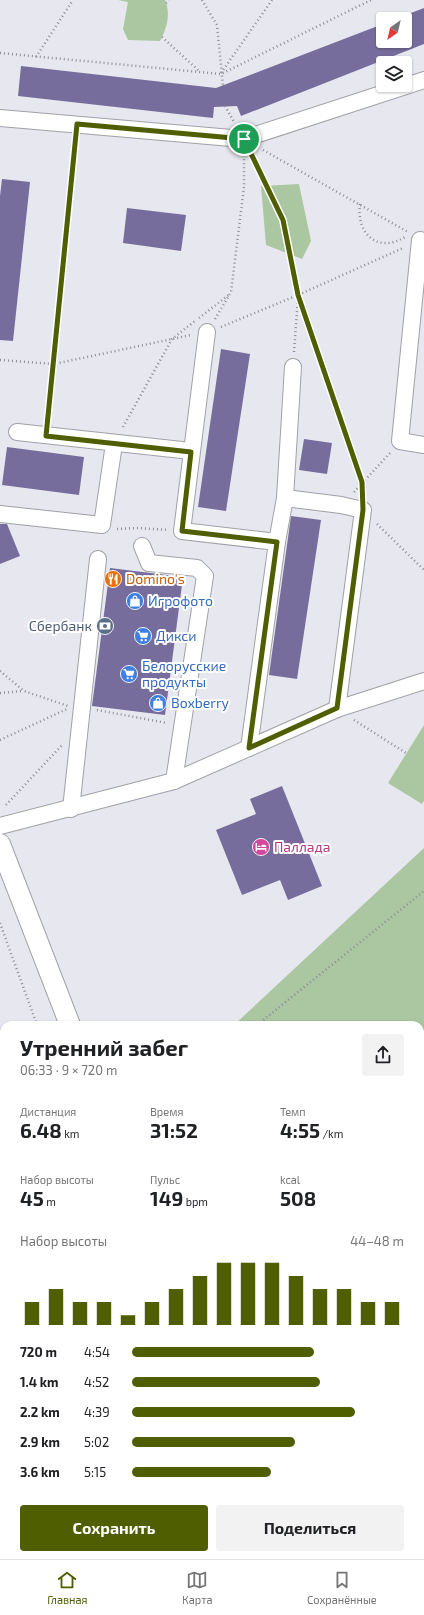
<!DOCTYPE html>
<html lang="ru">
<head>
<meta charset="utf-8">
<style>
  :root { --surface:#fff; --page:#f2f2f2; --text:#202124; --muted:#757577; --line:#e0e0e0; --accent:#4e5e01 }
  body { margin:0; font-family:"Exo 2",sans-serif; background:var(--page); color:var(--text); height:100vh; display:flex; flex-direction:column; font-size:15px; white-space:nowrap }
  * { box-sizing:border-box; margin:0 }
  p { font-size:13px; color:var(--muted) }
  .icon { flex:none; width:22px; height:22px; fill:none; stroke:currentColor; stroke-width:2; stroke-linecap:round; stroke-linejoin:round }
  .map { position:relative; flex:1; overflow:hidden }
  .side { position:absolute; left:0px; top:1021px; width:424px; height:538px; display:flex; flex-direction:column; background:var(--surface); border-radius:12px 12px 0 0; box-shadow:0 1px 3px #0004 }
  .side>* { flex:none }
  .needle { width:26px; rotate:214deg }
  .buttons { position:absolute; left:376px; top:12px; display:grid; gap:8px }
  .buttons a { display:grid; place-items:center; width:36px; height:36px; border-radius:4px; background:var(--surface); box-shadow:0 1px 3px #0004; font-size:20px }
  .pin { position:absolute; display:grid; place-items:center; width:34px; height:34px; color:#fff; margin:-17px; border:2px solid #fff; border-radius:50%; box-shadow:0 1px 4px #0007 }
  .round { display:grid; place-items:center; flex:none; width:42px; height:42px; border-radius:4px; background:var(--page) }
  .head { display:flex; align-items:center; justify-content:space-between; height:68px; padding:0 20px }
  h1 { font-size:22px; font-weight:700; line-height:30px }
  .stats { display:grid; grid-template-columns:repeat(3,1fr); gap:6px; height:68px; padding:4px 20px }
  .stats div { display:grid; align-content:center }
  .stats b { font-size:20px; font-weight:700 }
  .stats small { font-size:11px; font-weight:400 }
  .stats p { font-size:11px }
  .chart { height:112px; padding:8px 20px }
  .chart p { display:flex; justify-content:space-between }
  .chart svg { width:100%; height:72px; margin-top:4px; stroke:var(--accent); stroke-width:6 }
  .action { display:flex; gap:8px; margin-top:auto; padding:8px 20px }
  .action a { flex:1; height:46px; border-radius:4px; background:var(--accent); color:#fff; font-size:16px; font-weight:700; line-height:46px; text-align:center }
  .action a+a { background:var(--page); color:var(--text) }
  ul { padding:0 20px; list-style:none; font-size:13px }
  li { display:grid; grid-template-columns:64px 48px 1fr; align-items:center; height:30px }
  li i { height:10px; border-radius:5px; background:var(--accent) }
  .tab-bar { display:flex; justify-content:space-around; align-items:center; height:56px; border-top:1px solid var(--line); background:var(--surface); font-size:11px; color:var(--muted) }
  .tab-bar a { display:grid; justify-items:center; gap:2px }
  .tab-bar .selected { color:var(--accent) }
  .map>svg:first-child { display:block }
  .green { fill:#abc7a1 }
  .building { fill:#766d9c }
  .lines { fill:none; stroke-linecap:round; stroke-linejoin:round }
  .minor-casing { stroke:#a0a1a7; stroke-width:18 }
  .major-casing { stroke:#a0a1a7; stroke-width:22 }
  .path { stroke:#8e8e93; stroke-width:2.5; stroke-dasharray:1 3; stroke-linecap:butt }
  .minor { stroke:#fff; stroke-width:16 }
  .major { stroke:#fff; stroke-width:20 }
  .route-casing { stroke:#fff; stroke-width:8 }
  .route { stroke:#4e5e01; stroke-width:5 }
  .labels { text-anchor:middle; stroke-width:4; stroke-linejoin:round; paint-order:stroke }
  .food-label { font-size:14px; fill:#c56008; stroke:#fff; text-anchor:start }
  .shop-label { font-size:14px; fill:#366cbe; stroke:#fff; text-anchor:start }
  .service-label { font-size:14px; fill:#4e5e75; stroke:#fff; text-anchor:end }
  .hotel-label { font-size:14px; fill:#b23c85; stroke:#fff; text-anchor:start }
</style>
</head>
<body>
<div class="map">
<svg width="424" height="1559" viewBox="0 0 424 1559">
  <rect width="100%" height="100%" fill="#e7e8ef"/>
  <!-- green -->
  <g class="green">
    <path d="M118,0h47c6,14 2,28 -5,41l-32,-1 -5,-11 5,-27z"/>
    <path d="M299,184l12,57 -9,18 -36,-14 -5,-59z"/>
    <path d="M424,725v76l-2,3 -34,-21z"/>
    <path d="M424,848v711h-61l-1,-4h58v-530h-186z"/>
    <path d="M4,1071v50l-4,2v-51z"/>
    <path d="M4,1235v287l-4,12v-298z"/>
    <path d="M58,1555h165l4,4h-168z"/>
  </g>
  <!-- building -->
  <g class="building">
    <path d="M424,8v36l-183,72 -4,-10 -23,1 -1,11 -195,-22 3,-30 195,22 167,-64v17h22v-22h-10z"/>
    <path d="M2,179l28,3 -17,159 -13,-1v-144z"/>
    <path d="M127,208l59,7 -5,36 -58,-8z"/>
    <path d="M221,349l29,5 -24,157 -28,-4z"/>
    <path d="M304,439l28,4 -5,31 -28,-4z"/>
    <path d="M7,447l77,10 -5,38 -77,-10z"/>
    <path d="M291,516l30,4 -24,159 -28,-4z"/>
    <path d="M0,524h7l13,32 -20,8z"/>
    <path d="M110,568l73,9 -18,138 -73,-9z"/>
    <path d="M282,786l40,100 -34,14 -8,-20 -38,15 -26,-65 40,-16 -6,-15z"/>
  </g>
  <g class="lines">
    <!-- minor casing -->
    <g class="minor-casing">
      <g id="minor">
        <path d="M0,118l243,21 181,-59"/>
        <path d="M420,240l-20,201 24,4"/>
        <path d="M207,332l-25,199 95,11"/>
        <path d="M17,432l174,19"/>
        <path d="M285,498l56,7 22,5 -26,199"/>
        <path d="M0,514l102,11 12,-81"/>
        <path d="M142,546l7,17 48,5 8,8 -31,205"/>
        <path d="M249,748l28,-206 8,-44 8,-131"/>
        <path d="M71,809l27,-250"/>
        <path d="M0,826l174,-45 163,-72 87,-28"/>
        <path d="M0,1048l3,8"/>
        <path d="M0,1203l4,-2"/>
      </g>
    </g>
    <!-- major casing -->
    <g class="major-casing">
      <g id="major">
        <path d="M0,844l70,181"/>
        <path d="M278,1555l2,4"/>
      </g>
    </g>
    <!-- path -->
    <g class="path">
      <path d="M202,0l15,25 6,61"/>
      <path d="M166,3l3,-3"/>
      <path d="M162,37l37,34"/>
      <path d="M0,53l221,21 150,-74"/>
      <path d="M36,57l37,-57"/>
      <path d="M221,73l51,-73"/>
      <path d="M225,106l9,16"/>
      <path d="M263,150l145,82"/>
      <path d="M250,152l33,68 15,75 64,187 1,13"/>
      <path d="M360,204c-4,29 17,50 45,33"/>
      <path d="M199,318l31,-24"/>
      <path d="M215,319l16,-27 13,-105v-34"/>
      <path d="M221,327l77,-32 105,-47"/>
      <path d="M294,352l4,-54"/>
      <path d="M0,360l54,4 137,-29"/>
      <path d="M48,421l27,-281"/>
      <path d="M123,427l49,-88 23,-18"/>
      <path d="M354,492l36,-39"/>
      <path d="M377,524l47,46"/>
      <path d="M117,529l20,-1 31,2"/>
      <path d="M0,671l24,20 44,15"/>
      <path d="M0,693l23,-2"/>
      <path d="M97,710l70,13"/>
      <path d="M354,720l52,33"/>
      <path d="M0,740l67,-31"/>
      <path d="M6,805l57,-61"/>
      <path d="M0,923l37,102"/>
      <path d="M257,1025l167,-134"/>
      <path d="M420,1101l4,-3"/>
      <path d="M420,1122l4,3"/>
      <path d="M420,1255l4,-6"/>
      <path d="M420,1431h4"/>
      <path d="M0,1541l4,4"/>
      <path d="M15,1555l2,4"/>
      <path d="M240,1555l2,4"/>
      <path d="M303,1555l1,4"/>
      <path d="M386,1555l4,4"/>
      <path d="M0,1559l10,-4"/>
      <path d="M58,1559l3,-4"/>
    </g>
    <!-- minor -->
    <use href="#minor" class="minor"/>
    <!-- major -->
    <use href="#major" class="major"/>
  </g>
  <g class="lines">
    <!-- route casing -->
    <g class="route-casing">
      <path id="route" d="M77,124l167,15 39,81 15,75 64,187 1,28 -26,198 -88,40 28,-206 -95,-11 9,-79 -145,-16z"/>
    </g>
    <!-- route -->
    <use href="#route" class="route"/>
  </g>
  <!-- icons -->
  <defs>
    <g id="restaurant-disc" transform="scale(0.9)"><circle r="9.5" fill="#e8710a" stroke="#fff"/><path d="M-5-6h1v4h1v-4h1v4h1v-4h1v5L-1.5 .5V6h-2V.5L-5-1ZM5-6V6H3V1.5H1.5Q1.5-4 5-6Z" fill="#fff"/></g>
    <g id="shop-disc" transform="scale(0.9)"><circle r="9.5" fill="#3f7fe0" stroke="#fff"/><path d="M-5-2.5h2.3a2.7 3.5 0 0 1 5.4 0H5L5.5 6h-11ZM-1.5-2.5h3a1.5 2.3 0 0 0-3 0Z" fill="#fff"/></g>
    <g id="bank-disc" transform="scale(0.9)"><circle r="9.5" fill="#5c6f8a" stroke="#fff"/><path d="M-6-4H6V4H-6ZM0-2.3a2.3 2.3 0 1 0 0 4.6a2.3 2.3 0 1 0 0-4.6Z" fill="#fff"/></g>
    <g id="supermarket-disc" transform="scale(0.9)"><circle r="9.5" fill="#3f7fe0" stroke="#fff"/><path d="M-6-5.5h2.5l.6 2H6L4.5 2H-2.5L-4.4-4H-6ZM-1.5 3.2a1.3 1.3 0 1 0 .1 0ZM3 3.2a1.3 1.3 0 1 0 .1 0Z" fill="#fff"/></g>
    <g id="hotel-disc" transform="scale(0.9)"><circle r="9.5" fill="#d1479c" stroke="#fff"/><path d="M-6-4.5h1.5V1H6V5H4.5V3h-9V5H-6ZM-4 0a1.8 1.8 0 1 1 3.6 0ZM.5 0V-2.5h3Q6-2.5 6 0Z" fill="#fff"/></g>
  </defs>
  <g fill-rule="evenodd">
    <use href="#restaurant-disc" x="113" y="579"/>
    <use href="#shop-disc" x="135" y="601"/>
    <use href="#bank-disc" x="105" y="626"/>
    <use href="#supermarket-disc" x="143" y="636"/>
    <use href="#supermarket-disc" x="129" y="674"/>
    <use href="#shop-disc" x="158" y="703"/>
    <use href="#hotel-disc" x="261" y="847"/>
  </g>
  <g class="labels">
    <!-- food labels -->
    <g class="food-label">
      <text x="126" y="584">Domino's</text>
    </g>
    <!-- shop labels -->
    <g class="shop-label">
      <text x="148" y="606">Игрофото</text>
      <text x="156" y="641">Дикси</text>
      <text x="142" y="671">Белорусские<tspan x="142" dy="16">продукты</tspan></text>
      <text x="171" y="708">Boxberry</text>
    </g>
    <!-- service labels -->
    <g class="service-label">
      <text x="92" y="631">Сбербанк</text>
    </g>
    <!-- hotel labels -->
    <g class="hotel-label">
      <text x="274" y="852">Паллада</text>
    </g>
  </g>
</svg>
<div class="buttons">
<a><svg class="needle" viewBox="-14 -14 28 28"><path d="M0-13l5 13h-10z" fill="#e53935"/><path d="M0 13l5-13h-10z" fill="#757577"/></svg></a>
<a><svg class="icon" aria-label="layers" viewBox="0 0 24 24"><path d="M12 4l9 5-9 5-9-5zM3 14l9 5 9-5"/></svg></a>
</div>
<div class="pin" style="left:244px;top:139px;background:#1e9e55"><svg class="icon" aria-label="arrive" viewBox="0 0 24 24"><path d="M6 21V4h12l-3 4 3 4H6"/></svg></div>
<section class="side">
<div class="head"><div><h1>Утренний забег</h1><p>06:33 · 9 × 720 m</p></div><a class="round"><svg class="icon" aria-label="share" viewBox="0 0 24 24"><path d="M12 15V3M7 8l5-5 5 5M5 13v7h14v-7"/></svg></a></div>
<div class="stats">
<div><p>Дистанция</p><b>6.48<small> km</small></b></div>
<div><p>Время</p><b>31:52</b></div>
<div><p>Темп</p><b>4:55<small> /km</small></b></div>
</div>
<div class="stats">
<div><p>Набор высоты</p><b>45<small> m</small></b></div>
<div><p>Пульс</p><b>149<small> bpm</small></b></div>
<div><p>kcal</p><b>508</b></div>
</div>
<div class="chart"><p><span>Набор высоты</span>44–48 m</p>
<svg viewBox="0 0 160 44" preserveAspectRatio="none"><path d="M5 44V30M15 44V22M25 44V30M35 44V30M45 44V38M55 44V30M65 44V22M75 44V14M85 44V6M95 44V6M105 44V6M115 44V14M125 44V22M135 44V22M145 44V30M155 44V30"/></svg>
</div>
<ul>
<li><b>720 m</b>4:54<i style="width:67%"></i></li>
<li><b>1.4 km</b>4:52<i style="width:69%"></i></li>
<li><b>2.2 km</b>4:39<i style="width:82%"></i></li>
<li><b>2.9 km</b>5:02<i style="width:60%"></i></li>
<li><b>3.6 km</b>5:15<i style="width:51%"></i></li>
</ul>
<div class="action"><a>Сохранить</a><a>Поделиться</a></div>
</section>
</div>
<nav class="tab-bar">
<a class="selected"><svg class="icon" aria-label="home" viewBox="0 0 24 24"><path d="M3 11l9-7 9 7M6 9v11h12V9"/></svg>Главная</a>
<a><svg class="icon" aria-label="map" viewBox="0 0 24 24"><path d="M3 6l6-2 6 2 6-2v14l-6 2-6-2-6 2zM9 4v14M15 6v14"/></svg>Карта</a>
<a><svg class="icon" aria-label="saved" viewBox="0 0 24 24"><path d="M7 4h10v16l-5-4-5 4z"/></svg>Сохранённые</a>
</nav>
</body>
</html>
